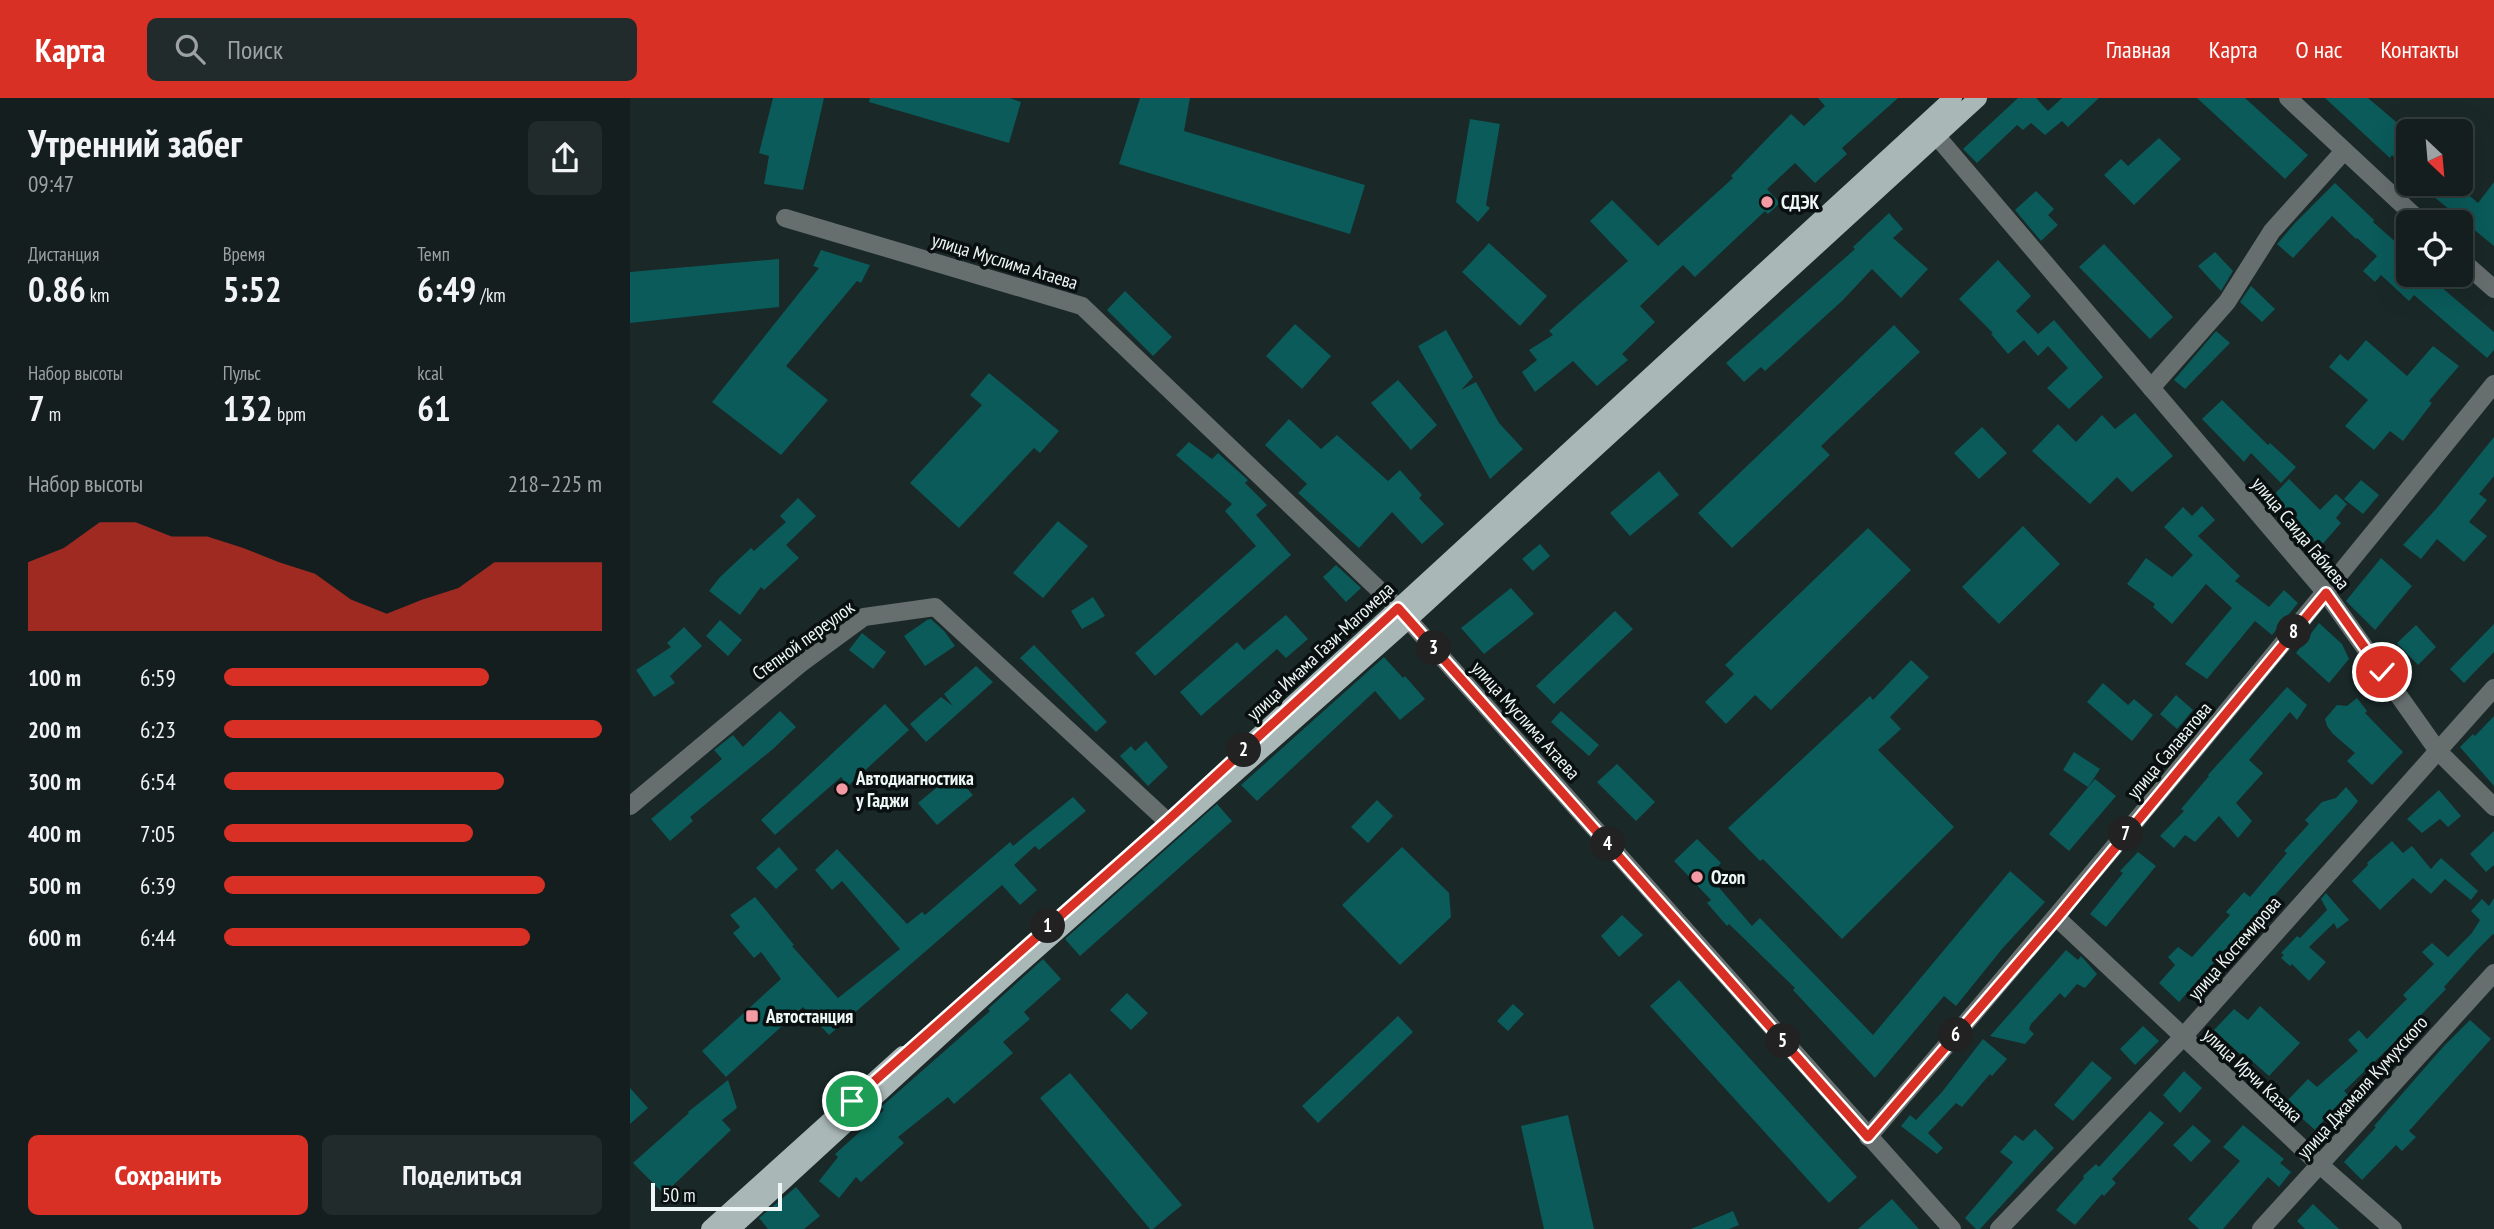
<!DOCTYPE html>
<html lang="ru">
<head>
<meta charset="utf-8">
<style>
  :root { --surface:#141e1e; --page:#212b2b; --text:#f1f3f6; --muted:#9da2a4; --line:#333c3c; --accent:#d93025 }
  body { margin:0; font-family:"PT Sans Narrow",sans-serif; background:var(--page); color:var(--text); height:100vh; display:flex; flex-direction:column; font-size:26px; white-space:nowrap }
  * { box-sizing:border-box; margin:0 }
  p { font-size:23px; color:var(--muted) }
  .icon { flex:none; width:38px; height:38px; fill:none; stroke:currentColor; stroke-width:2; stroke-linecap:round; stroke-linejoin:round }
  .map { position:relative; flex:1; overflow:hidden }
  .sheet { display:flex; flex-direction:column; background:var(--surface); width:630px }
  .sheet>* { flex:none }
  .needle { width:46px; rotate:154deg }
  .buttons { position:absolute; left:1766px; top:21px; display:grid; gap:14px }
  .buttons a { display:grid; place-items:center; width:77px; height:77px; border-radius:10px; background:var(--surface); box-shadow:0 7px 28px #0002,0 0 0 2px var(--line); font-size:35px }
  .scale { position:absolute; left:21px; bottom:18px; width:131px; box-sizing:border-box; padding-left:7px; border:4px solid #eef6f6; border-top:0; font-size:19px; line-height:24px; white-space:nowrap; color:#eef6f6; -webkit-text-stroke:5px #0a100f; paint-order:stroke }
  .pin { position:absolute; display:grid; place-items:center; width:60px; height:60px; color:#fff; margin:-30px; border:4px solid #fff; border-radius:50%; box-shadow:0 2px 7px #0007 }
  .km { position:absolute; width:35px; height:35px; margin:-18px; border-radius:50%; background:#222; color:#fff; font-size:19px; line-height:35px; text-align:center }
  .round { display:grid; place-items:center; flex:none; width:74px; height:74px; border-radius:10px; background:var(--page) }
  .overview { display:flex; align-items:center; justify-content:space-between; height:119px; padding:0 28px }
  h1 { font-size:38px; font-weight:700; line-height:52px }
  .figures { display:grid; grid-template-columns:repeat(3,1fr); gap:10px; height:119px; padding:7px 28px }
  .figures div { display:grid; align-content:center }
  .figures b { font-size:35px; font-weight:700 }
  .figures small { font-size:19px; font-weight:400 }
  .figures p { font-size:19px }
  .chart { height:196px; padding:14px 28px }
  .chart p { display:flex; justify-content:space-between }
  .chart svg { width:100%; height:126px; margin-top:7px; fill:var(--accent); opacity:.7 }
  .button { display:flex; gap:14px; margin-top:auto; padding:14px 28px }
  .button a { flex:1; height:80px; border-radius:10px; background:var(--accent); color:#fff; font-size:28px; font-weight:700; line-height:80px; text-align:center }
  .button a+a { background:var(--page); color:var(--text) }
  ul { padding:0 28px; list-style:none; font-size:23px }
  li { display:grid; grid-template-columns:112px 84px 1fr; align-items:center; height:52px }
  li i { height:18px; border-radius:9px; background:var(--accent) }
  header { display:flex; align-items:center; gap:42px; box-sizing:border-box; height:98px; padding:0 35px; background:var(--accent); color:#fff }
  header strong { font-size:33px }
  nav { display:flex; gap:38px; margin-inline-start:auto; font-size:24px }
  .search { width:490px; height:63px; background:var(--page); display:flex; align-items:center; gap:18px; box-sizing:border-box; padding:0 24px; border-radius:10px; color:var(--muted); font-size:26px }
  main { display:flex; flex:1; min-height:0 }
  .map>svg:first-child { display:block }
  .building { fill:#0a5b5a }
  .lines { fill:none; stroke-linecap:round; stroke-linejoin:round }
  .minor { stroke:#676e6e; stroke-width:18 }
  .major { stroke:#a9b8b7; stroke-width:18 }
  .route-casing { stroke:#fff; stroke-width:14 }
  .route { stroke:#d93025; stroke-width:9 }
  .poi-dot { fill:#f49aa4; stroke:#0a100f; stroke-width:2.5 }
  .labels { text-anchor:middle; stroke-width:7; stroke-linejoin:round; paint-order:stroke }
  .poi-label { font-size:19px; font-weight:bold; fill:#eef6f6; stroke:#0a100f; text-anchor:start }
  .street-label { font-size:19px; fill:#eef6f6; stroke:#0a100f }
</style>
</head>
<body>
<header>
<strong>Карта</strong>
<div class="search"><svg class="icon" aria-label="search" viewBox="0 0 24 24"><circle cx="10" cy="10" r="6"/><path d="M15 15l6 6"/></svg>Поиск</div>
<nav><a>Главная</a><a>Карта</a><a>О нас</a><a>Контакты</a></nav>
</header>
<main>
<section class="sheet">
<div class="overview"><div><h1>Утренний забег</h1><p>09:47</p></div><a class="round"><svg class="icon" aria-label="share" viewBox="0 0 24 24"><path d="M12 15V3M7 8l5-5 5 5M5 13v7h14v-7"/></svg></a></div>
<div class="figures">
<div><p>Дистанция</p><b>0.86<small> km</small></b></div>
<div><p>Время</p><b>5:52</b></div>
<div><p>Темп</p><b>6:49<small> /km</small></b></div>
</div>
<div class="figures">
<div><p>Набор высоты</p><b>7<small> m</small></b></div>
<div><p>Пульс</p><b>132<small> bpm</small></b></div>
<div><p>kcal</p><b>61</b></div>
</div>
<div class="chart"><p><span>Набор высоты</span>218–225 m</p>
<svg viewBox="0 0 160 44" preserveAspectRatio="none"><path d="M0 44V20L10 15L20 6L30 6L40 11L50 11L60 15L70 20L80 24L90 33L100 38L110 33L120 29L130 20L140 20L150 20L160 20V44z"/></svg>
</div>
<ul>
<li><b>100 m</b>6:59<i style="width:70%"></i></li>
<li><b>200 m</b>6:23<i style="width:100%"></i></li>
<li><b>300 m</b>6:54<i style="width:74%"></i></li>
<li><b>400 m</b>7:05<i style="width:66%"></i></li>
<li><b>500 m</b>6:39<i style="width:85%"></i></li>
<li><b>600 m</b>6:44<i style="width:81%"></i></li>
</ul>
<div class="button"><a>Сохранить</a><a>Поделиться</a></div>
</section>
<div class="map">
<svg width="1864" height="1131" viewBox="0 0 1864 1131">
  <rect width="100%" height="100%" fill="#1a2828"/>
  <!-- building -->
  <g class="building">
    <path d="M143,0h51l-21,92 -39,-6 5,-28 -10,-3z"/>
    <path d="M240,0h140l11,4 -12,41 -140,-41z"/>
    <path d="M510,0h50l-6,33 181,54 -15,49 -231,-70z"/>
    <path d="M1188,0h80l-56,50 5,6 -32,29 -20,-20 -28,26 13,14 -12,11 -3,-3 -70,66 -12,-12 -43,41 15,16 -33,32 6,6 -31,26 -24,-25 -38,31 -13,-20 15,-12 -8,-10 24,-15 -4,-4 79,-70 -38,-40 22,-21 46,46 75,-68 -2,-2 60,-62 13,12 21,-20z"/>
    <path d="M1388,0h18l12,13 14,-13h37l-31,29 -6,-6 -17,14 -14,-12 -8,7 -6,-5 -40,38 -14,-14z"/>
    <path d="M1567,0h48l63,57 -23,24z"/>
    <path d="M1695,0h43l40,34v38l-16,-15 -2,3z"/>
    <path d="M840,21l30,5 -14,81 4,3 -12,14 -22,-20z"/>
    <path d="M1529,40l22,21 -47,46 -30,-30 17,-16 7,7z"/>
    <path d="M1864,84v64l-61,-50 2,-2 -12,-10h33l22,19z"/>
    <path d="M1705,85l39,37 -1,2 35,31v22h19l67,57v18l-7,8 -73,-63 -5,6 -28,-26 -6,7 -12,-11 14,-15 -20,-18 -1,1 -24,-23 -39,42 -16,-14 18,-21z"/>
    <path d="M1406,93l18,18 -6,6 10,10 -17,16 -26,-31z"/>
    <path d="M1259,115l14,16 -10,9 35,31 -27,29 -29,-29 -29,31 -78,71 -4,-4 -17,15 -18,-19 129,-114 -2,-2z"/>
    <path d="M859,145l58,53 -27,30 -58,-54z"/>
    <path d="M1474,146l69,73 -23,22 -71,-72z"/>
    <path d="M191,152l49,15 -9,18 -4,-2 -71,85 42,34 -47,55 -69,-53 107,-134 -6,-2z"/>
    <path d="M1585,154l18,19 -12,20 -23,-25z"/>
    <path d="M149,161v48l-149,16v-51z"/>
    <path d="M1368,162l33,36 -15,15 22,23 16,-14 49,57 -34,32 -22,-21 21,-20 -20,-22 -10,10 -14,-16 -16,14 -17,-20 2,-1 -34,-34z"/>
    <path d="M1621,188l24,23 -13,13 -22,-20z"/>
    <path d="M495,193l47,46 -19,19 -46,-46z"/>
    <path d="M665,226l36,32 -29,33 -36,-33z"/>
    <path d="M1264,227l26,27 -99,94 9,9 -98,93 -34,-35z"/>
    <path d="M816,232l27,47 -12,13 15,-8 23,41 24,26 -33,30 -72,-133z"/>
    <path d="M1586,233l14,12 -45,46 -11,-9z"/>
    <path d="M1736,242l41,36 26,-30 26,20 -30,35 3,2 -29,38 -13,-10 -16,19 -29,-24 23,-26 -39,-33 11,-13 8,7z"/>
    <path d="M359,275l70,58 -19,22 -6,-5 -75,80 -49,-45 72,-78 -12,-10z"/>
    <path d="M768,282l39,45 -26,25 -40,-47z"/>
    <path d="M1592,302l46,45 2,-2 26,24 -15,16 -30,-30 -7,9 -42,-43z"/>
    <path d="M1505,315l38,43 -41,36 -15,-15 -27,27 -58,-53 26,-27 18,18 26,-27 13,14z"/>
    <path d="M659,321l32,30 16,-14 51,46 12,-11 22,25 -3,3 25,26 -22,20 -30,-32 -33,36 -61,-55 9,-9 -42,-39z"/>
    <path d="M1352,329l25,26 -28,26 -25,-26z"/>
    <path d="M1864,339v39l-15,18 8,6 -18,22 18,14 -23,26 -27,-23 -16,20 -18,-14 33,-36z"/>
    <path d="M559,344l23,17 6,-6 30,27 -3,3 22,22 -11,10 35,40 -136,121 -20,-23 121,-107 -31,-35 7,-7 -56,-49z"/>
    <path d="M1029,373l20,24 -49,41 -20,-23z"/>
    <path d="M1659,381l31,31 16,-16 11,10 -11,14 5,5 -21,24 -50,-48z"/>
    <path d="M1731,382l18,15 -16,19 -19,-15z"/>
    <path d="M168,400l18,18 -30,29 13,13 -35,32 -3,-3 -21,28 -31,-24 11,-14 31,-29 3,3 32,-29 -6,-6z"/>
    <path d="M1572,408l13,14 -17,16 42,40 -5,5 34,26 15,-17 14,13 -26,32 -17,-14 -48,58 -22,-15 47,-56 -26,-24 -34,40 -19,-17 2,-3 -28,-20 19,-26 26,19 21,-22 -29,-28 19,-20 9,9z"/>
    <path d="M428,423l30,25 -45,52 -30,-25z"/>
    <path d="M1393,428l37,38 -61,60 -37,-37z"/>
    <path d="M1238,430l43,42 -140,140 -16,-15 -29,29 -21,-22 29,-28 -9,-9z"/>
    <path d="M910,446l10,12 -17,15 -11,-12z"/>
    <path d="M1751,460l31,28 -37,44 -29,-29z"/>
    <path d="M706,467l25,23 -15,14 -23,-25z"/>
    <path d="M881,490l23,26 -50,40 -23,-26z"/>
    <path d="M463,499l12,19 -23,13 -11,-18z"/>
    <path d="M985,513l18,18 -79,75 -18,-18z"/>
    <path d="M656,517l22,24 -22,19 -9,-9 -76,67 -21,-24 57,-50 7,8z"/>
    <path d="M301,521l14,13 10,14 -30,20 -21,-30 23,-16z"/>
    <path d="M90,522l22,20 -14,16 -22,-20z"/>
    <path d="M1689,525l23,21 7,15 -20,24 -33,-30z"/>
    <path d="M1864,526v28l-30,31 -14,-14z"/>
    <path d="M1786,527l20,22 -18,18 -21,-22z"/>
    <path d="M54,529l18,19 -32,30 5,7 -21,14 -18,-27 35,-23 -4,-4z"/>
    <path d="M232,535l24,19 -13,17 -24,-19z"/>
    <path d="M404,547l73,77 -11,10 -76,-74z"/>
    <path d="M754,559l19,21 2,-2 20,23 -25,21 -25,-29 -118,110 -16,-16z"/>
    <path d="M1281,562l18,17 -39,40 11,12 -23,21 76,77 -112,112 -79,-80 -3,2 -32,-33 142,-132 3,4z"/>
    <path d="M346,568l17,16 -67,60 -16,-18 31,-27 12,9 -9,-12z"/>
    <path d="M1473,585l25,22 6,-6 19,16 -21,26 -45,-39z"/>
    <path d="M1657,589l20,18 -10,15 -7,-8 -41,48 14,13 -27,30 16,18 -14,17 -19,-22 -24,26 -10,-7 -11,13 -14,-12 24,-25 -3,-2 28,-33 -1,-1z"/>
    <path d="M1546,597l17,15 -16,19 -17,-15z"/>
    <path d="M1727,600l10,13 -2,2 38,39 -31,33 -25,-24 8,-8 -22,-19 -6,-8 -2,-7 12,-14 10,1z"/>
    <path d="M255,606l24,26 -61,56 -7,-9 -66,58 -14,-15z"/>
    <path d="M150,613l16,16 -23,22 -83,68 3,4 -23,20 -19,-22 71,-60 -8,-9 19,-15 10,12z"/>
    <path d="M931,613l38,34 -10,11 -38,-34z"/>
    <path d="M1864,618v70l-34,-39 13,-13 2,2z"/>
    <path d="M516,643l22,26 -20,19 -28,-30 11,-10 4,5z"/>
    <path d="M1444,654l26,17 -12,18 -25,-17z"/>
    <path d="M987,666l38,38 -19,19 -39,-39z"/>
    <path d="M323,676l20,21 -36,30 -19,-22z"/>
    <path d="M1465,681l21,17 -47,55 -20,-17z"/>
    <path d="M1716,689l12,14 -6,8 -173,193 -20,-19 16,-18 -7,-8 10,-10 14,10 38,-42 -4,-3 18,-20 6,5 37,-44 -3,-2 25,-27 -4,-4 17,-18 14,-4z"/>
    <path d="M1809,692l22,26 -13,11 -8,-8 -18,14 -15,-14z"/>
    <path d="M443,699l13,14 -47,39 -4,-4 -21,19 23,25 -17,15 -18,-20 -173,150 -26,-28 -77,70 -24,-26 79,-72 -20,-27 -7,6 -21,-25 7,-6 -10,-12 25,-18 39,48 -2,1 46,52 62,-49 -58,-68 -10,9 -17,-20 22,-21 70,75 15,-12 3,3 85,-73 3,4z"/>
    <path d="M747,702l16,16 -25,27 -17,-16z"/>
    <path d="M587,706l15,17 -152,135 -15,-17z"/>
    <path d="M1864,733v34l-8,7 -16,-18z"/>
    <path d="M1067,741l24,24 -12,13 43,50 8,-8 113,117 137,-164 35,31 -43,47 -46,57 -12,-10 -69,82 -82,-88 2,-2 -66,-64 -2,2 -20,-23 4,-3 -37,-39z"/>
    <path d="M1762,743l11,12 9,-7 19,23 10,-11 37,33 -7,9 -26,-21 -14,15 -18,-16 -33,32 -28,-29 16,-16 -1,-2z"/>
    <path d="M149,749l19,22 -22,20 -20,-21z"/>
    <path d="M772,749l47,46 2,24 -51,48 -58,-60z"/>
    <path d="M1508,754l18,14 -50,61 -16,-13 33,-41 -3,-2z"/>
    <path d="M1696,795l23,27 -12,9 -3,-6 -25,24 17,15 -17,19 -17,-17 -2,2 -9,-8 3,-3 -3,-2 16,-17 3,2 27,-28 -6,-11z"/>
    <path d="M1864,800v37l-1,-1 -15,15 -34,38 2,2 -48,50 -54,52 15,14 -12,13 -12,-10 -20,22 -30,-27 23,-24 9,8 41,-36 -10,-11 11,-10 8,9 40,-40 -4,-4 31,-31 -12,-12 10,-9 16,14 24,-24 8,-13 -9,-9 11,-12 7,7z"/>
    <path d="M992,817l21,20 -24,22 -18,-21z"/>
    <path d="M1436,852l12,10 3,-4 16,18 -12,14 -8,-4 -12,14 -5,-5 -29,31 -2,5 5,5 -9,10 -35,-8z"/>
    <path d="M413,861l18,20 -37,33 6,7 -27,23 10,11 -59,51 -6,-7 -50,40 6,6 -43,39 -5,-5 -17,21 -20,-17 19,-24 -3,-3 49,-44 -3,-3 109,-96 -2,-2z"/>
    <path d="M1049,882l178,197 -28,26 -179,-197z"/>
    <path d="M497,895l21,20 -17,17 -21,-20z"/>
    <path d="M883,906l11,10 -16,17 -11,-10z"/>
    <path d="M1630,908l40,37 -31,33 -26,-23 -2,2 -27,-25 20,-21 14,11z"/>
    <path d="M768,918l15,16 -95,91 -16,-17z"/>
    <path d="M1840,922l21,19 -82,92 7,6 -14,14 -6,-6 -34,35 -18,-18 32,-35 -2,-1 69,-79z"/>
    <path d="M1513,928l16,15 -24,24 -15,-16z"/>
    <path d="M1353,941l24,20 -15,17 -2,-2 -28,33 -6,-4 -28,30 15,15 -6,6 -36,-28 9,-11 6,5 26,-28z"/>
    <path d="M1462,963l20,17 -39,43 -19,-16z"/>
    <path d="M1554,973l18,17 -22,25 -17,-18z"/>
    <path d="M440,975l112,132 -29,24h-3l-110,-131z"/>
    <path d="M98,982l9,28 -15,12 9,10 -67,64 -31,-31 56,-50 -1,-1z"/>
    <path d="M0,990l18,20 -18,16z"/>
    <path d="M1520,1013l14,12 -52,56 4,4 -12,13 -2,-2 -27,31 -19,-15 28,-32 -1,-2 13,-12 3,3z"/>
    <path d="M938,1017l26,114h-50l-23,-103z"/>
    <path d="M1563,1027l18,16 -20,21 -18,-17z"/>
    <path d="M1613,1027l41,34 -4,4 11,9 -12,15 -11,-10 -45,52h-24l-11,-10 52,-58 -17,-14z"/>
    <path d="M1405,1031l19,19 -74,81h-4l-11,-11 48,-56 -13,-10 15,-17 8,6z"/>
    <path d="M166,1089l24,29 -16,13h-36l-9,-11z"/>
    <path d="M1262,1101l27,30h-61z"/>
    <path d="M1683,1106l26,25h-34l-8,-8z"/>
    <path d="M1103,1113l6,14 -10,4h-38z"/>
  </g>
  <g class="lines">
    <!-- minor -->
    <g class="minor">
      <path d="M1658,0l133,124"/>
      <path d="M1298,28l398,467 112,158 56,56"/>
      <path d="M155,120l297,88 316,302 554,621"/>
      <path d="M1830,161l34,30"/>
      <path d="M1521,290l76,-86 45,-71 72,-80"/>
      <path d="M0,708l170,-142 64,-47 71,-10 232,214"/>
      <path d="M1427,820l263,247 73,64"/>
      <path d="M1238,1039c213,-247 421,-499 626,-753"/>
      <path d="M1369,1131l183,-191 312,-350"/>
      <path d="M1631,1131l233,-256"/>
    </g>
    <!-- major -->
    <g class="major">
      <path d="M609,656l714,-656"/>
      <path d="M80,1131l193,-174"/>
      <path d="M101,1131l269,-247 409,-363 569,-521"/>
    </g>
  </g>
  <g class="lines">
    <!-- route casing -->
    <g class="route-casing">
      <path id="route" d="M222,1003l315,-280 231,-213 470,529 189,-219 269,-325 56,79"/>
    </g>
    <!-- route -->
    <use href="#route" class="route"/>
  </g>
  <!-- markers -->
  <g class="poi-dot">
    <circle cx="1137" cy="104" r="7"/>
    <circle cx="212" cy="691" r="7"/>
    <circle cx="1067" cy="779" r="7"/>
    <rect x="115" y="911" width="14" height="14" rx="3.5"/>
  </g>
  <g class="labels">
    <!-- poi labels -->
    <g class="poi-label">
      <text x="1151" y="111">СДЭК</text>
      <text x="226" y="687">Автодиагностика<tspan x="226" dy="22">у Гаджи</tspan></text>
      <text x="1081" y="786">Ozon</text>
      <text x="136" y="925">Автостанция</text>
    </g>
    <!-- street labels -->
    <g class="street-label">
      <text transform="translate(375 163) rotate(17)" y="7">улица Муслима Атаева</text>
      <text transform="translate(1671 435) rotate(50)" y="7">улица Саида Габиева</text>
      <text transform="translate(173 542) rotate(-36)" y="7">Степной переулок</text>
      <text transform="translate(690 553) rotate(-43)" y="7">улица Имама Гази-Магомеда</text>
      <text transform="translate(896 622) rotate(48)" y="7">улица Муслима Атаева</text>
      <text transform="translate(1539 652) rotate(-50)" y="7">улица Салаватова</text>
      <text transform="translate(1604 850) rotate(-49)" y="7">улица Костемирова</text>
      <text transform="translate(1623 977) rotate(43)" y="7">улица Ирчи Казака</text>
      <text transform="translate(1732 989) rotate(-48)" y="7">улица Джамаля Кумухского</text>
    </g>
  </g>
</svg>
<div class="buttons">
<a><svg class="needle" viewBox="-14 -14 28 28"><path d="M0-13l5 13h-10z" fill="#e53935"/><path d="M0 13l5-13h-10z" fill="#9da2a4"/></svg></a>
<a><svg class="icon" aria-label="locate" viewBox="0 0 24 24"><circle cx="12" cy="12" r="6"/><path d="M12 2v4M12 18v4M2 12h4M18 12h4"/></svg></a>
</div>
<div class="scale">50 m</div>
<div class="pin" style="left:222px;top:1003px;background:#1e9e55"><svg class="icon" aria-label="arrive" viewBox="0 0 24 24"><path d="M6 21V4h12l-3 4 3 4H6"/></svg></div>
<div class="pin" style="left:1752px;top:574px;background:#d93025"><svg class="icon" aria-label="check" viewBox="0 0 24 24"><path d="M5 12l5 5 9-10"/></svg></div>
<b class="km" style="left:418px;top:828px">1</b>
<b class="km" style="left:614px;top:652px">2</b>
<b class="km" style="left:804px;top:550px">3</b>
<b class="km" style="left:978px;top:746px">4</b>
<b class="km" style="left:1153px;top:943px">5</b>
<b class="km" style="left:1326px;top:937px">6</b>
<b class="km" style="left:1496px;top:736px">7</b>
<b class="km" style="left:1664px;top:534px">8</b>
</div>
</main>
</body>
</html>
